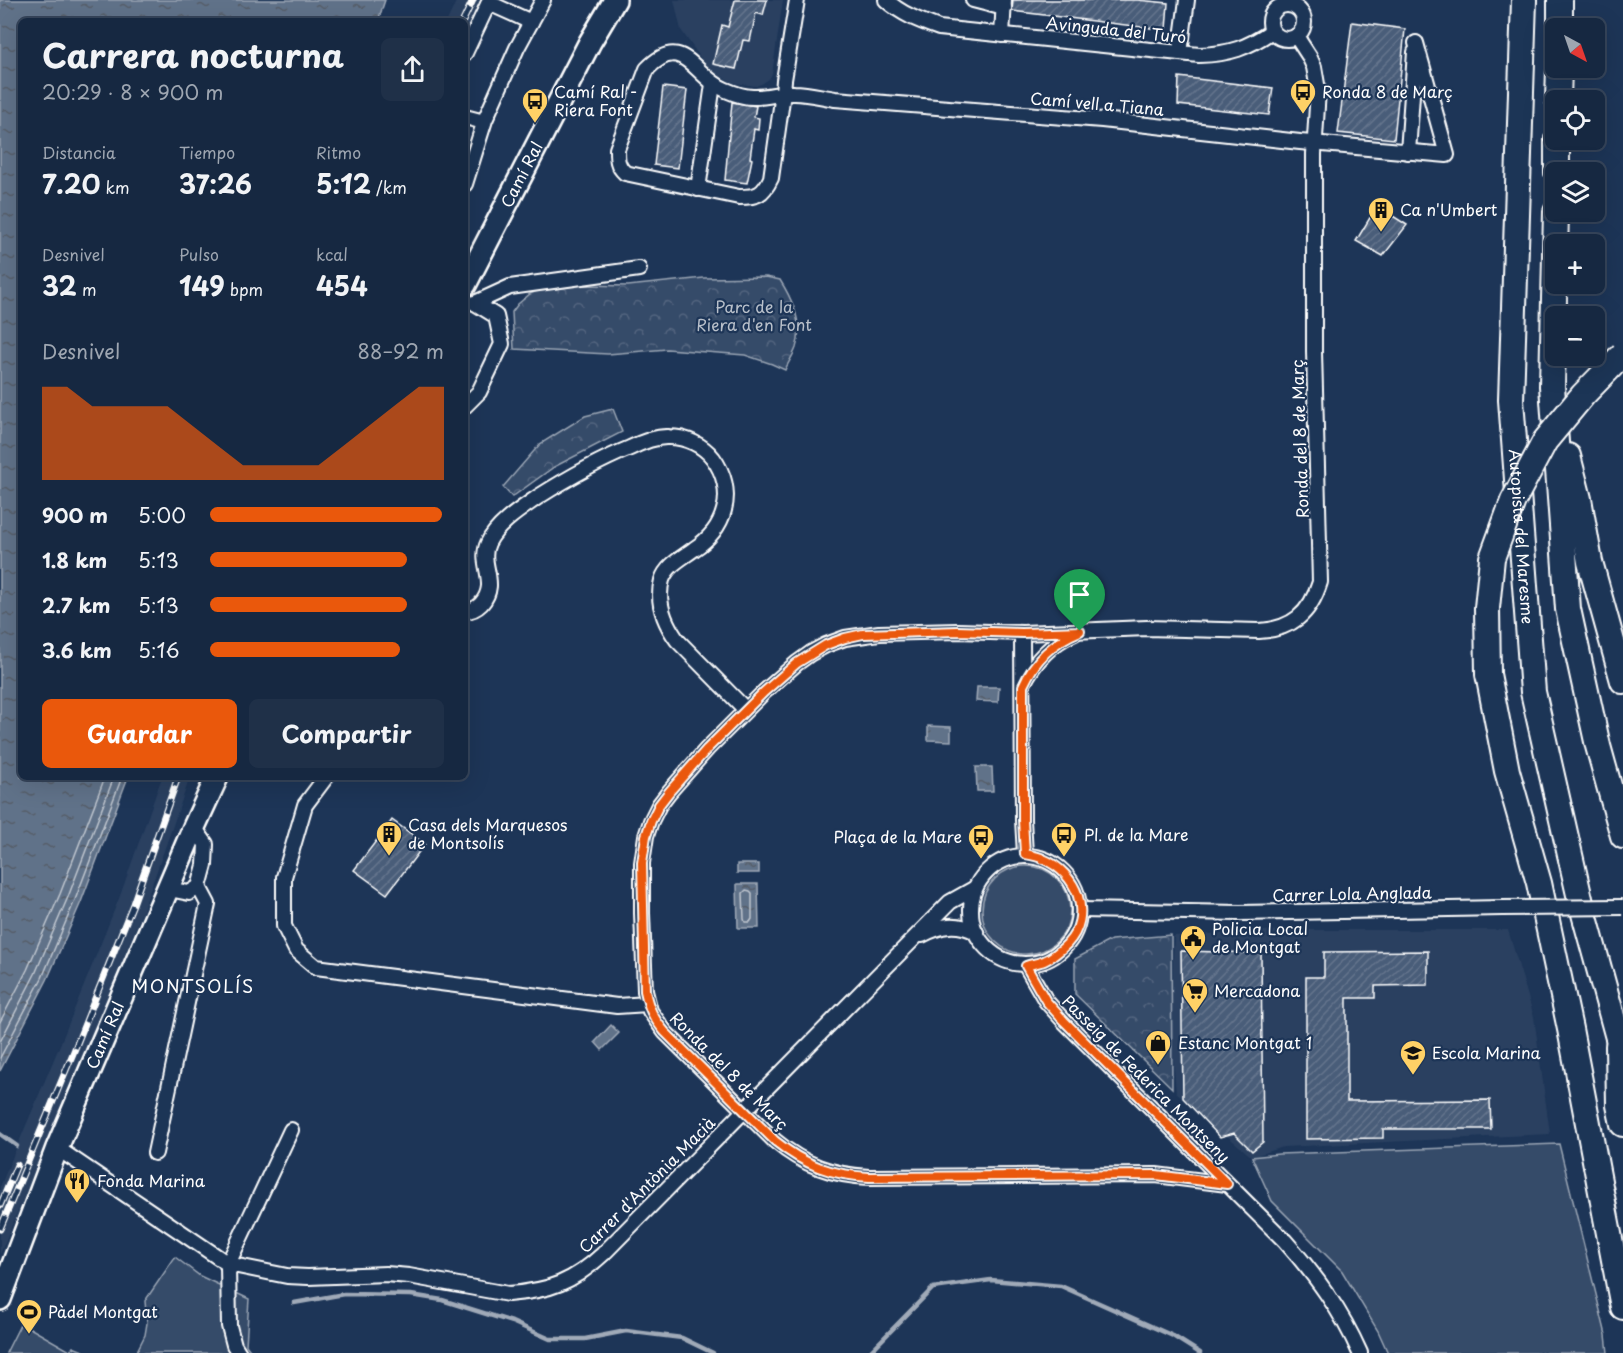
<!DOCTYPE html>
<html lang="es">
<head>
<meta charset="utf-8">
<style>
  :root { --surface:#162841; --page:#1f3048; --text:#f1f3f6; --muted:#9ea6b1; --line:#35445a; --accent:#ea580c }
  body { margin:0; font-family:"Playpen Sans",sans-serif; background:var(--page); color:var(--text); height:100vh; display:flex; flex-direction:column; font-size:22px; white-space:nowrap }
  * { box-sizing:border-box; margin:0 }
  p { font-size:20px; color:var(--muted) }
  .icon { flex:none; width:33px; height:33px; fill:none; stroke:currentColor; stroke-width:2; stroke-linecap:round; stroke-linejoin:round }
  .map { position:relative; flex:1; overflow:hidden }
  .drawer { position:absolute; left:18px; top:18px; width:450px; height:762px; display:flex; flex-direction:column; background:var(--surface); border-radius:9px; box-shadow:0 6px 24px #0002,0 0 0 2px var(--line) }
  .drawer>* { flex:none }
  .needle { width:39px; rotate:140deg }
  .fabs { position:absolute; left:1545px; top:18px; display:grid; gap:12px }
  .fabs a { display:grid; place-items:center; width:60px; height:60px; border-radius:9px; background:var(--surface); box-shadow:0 6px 24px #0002,0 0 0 2px var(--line); font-size:30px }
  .pin { position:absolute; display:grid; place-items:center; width:51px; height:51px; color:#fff; margin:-62px -26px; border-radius:50% 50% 50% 0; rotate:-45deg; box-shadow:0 0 6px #0007 }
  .pin .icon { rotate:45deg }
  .round { display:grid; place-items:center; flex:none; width:63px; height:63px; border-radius:9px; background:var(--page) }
  .head { display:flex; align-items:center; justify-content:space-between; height:102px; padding:0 24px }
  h1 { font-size:33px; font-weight:700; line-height:45px }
  .metrics { display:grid; grid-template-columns:repeat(3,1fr); gap:9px; height:102px; padding:6px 24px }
  .metrics div { display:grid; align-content:center }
  .metrics b { font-size:26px; font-weight:700 }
  .metrics small { font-size:16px; font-weight:400 }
  .metrics p { font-size:16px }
  .chart { height:168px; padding:12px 24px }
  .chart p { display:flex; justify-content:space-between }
  .chart svg { width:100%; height:108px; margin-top:6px; fill:var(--accent); opacity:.7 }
  .button { display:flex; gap:12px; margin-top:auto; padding:12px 24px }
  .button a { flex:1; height:69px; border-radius:9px; background:var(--accent); color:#fff; font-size:24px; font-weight:700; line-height:69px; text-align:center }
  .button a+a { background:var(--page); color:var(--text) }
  ul { padding:0 24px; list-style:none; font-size:20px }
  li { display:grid; grid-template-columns:96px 72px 1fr; align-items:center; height:45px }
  li i { height:15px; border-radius:8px; background:var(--accent) }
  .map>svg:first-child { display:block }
  .built { fill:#2a4161 }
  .green { fill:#364b69; stroke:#9aa5b4; stroke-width:1.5 }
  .park { fill:url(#park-crowns); stroke:#9aa5b4; stroke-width:1.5 }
  .water { fill:url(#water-ripples); stroke:#a0aab8; stroke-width:1.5 }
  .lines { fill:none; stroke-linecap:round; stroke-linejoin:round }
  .shore { stroke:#c0c7d0; stroke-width:1.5 }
  .stream { stroke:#a0aab8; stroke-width:4.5 }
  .building { fill:url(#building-hatch); stroke:#fff; stroke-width:1.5 }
  .street-casing { stroke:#fff; stroke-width:18 }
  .primary-casing { stroke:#fff; stroke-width:26 }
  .highway-casing { stroke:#fff; stroke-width:28 }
  .street { stroke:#1d3557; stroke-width:14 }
  .primary { stroke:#1d3557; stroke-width:21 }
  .highway { stroke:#1d3557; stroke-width:24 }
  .rail-casing { stroke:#fff; stroke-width:7 }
  .rail { stroke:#1d3557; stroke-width:4.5; stroke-dasharray:14; stroke-linecap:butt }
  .street-bridge-casing { stroke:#fff; stroke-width:18; stroke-linecap:butt }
  .highway-bridge-casing { stroke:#fff; stroke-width:28; stroke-linecap:butt }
  .street-bridge { stroke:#1d3557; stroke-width:14 }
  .highway-bridge { stroke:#1d3557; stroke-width:24 }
  .route-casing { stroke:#fff; stroke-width:12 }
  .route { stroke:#ea580c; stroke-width:8 }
  .labels { text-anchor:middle; stroke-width:4.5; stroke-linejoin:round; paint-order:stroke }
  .street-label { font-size:16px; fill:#fff; stroke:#1d3557 }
  .poi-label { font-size:16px; fill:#fff; stroke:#1d3557; text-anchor:start }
  .park-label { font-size:16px; fill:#b9c0ca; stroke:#1d3557 }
  .neighbourhood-label { font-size:18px; letter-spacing:1.5px; fill:#fff; stroke:#1d3557 }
</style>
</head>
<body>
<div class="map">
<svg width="1623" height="1353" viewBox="0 0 1623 1353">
  <defs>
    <pattern id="park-crowns" width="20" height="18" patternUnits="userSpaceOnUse" patternTransform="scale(1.5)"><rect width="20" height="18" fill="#364b69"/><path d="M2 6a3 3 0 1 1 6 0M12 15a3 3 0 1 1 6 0" fill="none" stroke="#546680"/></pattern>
    <pattern id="water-ripples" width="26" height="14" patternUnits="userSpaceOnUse" patternTransform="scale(1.5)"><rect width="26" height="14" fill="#617289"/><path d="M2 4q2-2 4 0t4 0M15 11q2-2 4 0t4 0" fill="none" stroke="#555d67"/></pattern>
    <pattern id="building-hatch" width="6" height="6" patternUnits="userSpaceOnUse" patternTransform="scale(1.5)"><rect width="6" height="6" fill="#4a5d79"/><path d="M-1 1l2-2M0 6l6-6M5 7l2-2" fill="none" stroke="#65758d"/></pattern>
  </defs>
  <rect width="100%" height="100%" fill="#1d3557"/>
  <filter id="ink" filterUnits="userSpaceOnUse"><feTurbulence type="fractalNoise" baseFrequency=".0167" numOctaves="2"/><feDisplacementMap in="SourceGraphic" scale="12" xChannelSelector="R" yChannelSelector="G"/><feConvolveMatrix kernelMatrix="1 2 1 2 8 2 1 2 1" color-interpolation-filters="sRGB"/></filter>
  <g filter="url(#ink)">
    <!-- built -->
    <g class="built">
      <path d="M457,0h26l-18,37v-16h-18z"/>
      <path d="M674,0h109l-11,74 -3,5 -6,4 -7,3 -22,-3 -14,-7 -13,-9 -26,-37z"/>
      <path d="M162,777h28l-47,133 -60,146 -83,198v-67l60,-142 60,-149z"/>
      <path d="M1284,930h224l26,87 16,117 -267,13 -31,10 -76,-65 -6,-68 4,-88z"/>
    </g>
    <!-- green -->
    <g class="green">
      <circle cx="1026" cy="910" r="44"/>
      <path d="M1559,1144l47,191 2,18h-220l-10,-22 -36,-60 -70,-70 -20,-44 27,-3z"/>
      <path d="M175,1257l25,19 49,23 -3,46 6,8h-116l9,-18 2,-12 -2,-22z"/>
      <path d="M21,1323l49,28 3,-4 15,6h-82z"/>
    </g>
    <!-- park -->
    <g class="park">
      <path d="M766,277l14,3c12,19 24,45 16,68 -3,8 -8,15 -11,22l-13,-6 -27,-9 -78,-6 -59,5 -94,-5 -2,-37 6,-8 12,-10 14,-6 39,-3 45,1 76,-8z"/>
      <path d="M613,409l9,23 -68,35 -42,30 -9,-10 37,-43 45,-28z"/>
      <path d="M1171,935l1,153 -97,-94v-35l36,-19z"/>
    </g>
    <!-- water -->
    <g class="water">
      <path d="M0,0h385l-7,21h-357v756h107l-47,125 -34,78 -47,91z"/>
      <path d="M977,687h22l-1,15 -22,-1z"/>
      <path d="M928,726l23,1v14l-23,-1z"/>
      <path d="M976,767h16l1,24h-16z"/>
      <rect x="737" y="864" width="22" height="9"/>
      <path d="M737,884h21l1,44h-21z"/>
      <path d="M611,1025l8,8 -17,17 -7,-8z"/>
    </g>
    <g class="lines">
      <!-- shore -->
      <g class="shore">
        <path d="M746,890l4,1 2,2v26l-2,3h-5l-1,-3 -1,-26z"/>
        <path d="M0,1022l27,-52 33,-76 45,-117"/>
        <path d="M0,1042l35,-68 33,-77 46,-120"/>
        <path d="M0,1058l42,-80 33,-78 47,-123"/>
      </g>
      <!-- stream -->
      <g class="stream">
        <path d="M0,1134l17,12"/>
        <path d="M294,1303l50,-9 67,1 31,5 70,22 38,17h35l41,-8 56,7 31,15"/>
        <path d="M869,1353l64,-65 58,-8 70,6 112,50 27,17"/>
      </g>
    </g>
    <!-- building -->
    <g class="building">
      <path d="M735,0h32l-4,15 -7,-2 -6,28 -7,-1 -7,29 -23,-5 9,-39 6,2z"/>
      <path d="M1013,0h125l30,3 -2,27 -154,-19z"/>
      <path d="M1352,22l53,7 -11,110 -56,-6z"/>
      <path d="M1179,77l94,11 -4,27 -91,-10z"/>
      <path d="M663,87l24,3 -9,78 -24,-3z"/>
      <path d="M732,102l24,4 -2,11 5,1 -1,12 -4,-1 -4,29 2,1 -5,24 -22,-3z"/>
      <path d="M1377,206l30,19 -24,31 -27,-15z"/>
      <path d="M392,820l33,24 -38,50 -33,-24z"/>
      <path d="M1181,951l80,2 2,189 -11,9 -18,-18 -14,4 -37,-39z"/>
      <path d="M1428,951v34l-53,1v12h-28v103l143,-1 1,29h-108v9l-77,1v-162h18v-25z"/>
    </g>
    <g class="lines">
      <!-- street casing -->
      <g class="street-casing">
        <g id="street">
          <path d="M797,0l-13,80 -1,13 -12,85c-8,17 -14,19 -32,19l-114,-24c-8,-7 -8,-14 -8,-24l30,-80c37,-38 46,8 79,21 9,4 18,7 27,7 14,1 28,-5 41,-4 14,0 28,4 41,6l267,21 198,22 147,13 -31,-112"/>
          <path d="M886,0c15,14 34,21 53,28l260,27c31,-1 48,-7 73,-24"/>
          <path d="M973,0l31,8"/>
          <path d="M489,3l42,19"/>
          <circle cx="1287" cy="22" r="17"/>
          <path d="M1002,35l2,-35"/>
          <path d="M465,53l25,-53"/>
          <path d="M1180,53l7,-53"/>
          <path d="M465,117l19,5"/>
          <path d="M1408,152l7,-100"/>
          <path d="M465,184l20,-64 32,-72 26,-48"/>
          <path d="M698,189l15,-105"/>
          <path d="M475,303l35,-16 129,-18"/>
          <path d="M465,406l14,-14 23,-48 -6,-28 -21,-13"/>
          <path d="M465,611c7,0 11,-2 16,-7 19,-21 -3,-40 7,-61 9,-19 33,-34 50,-46 30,-19 60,-36 92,-49 12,-6 26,-12 39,-11 17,0 34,8 44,21 11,15 16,34 11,52 -4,16 -16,30 -30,39 -12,9 -27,16 -32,31 -6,22 2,42 15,60l68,69"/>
          <path d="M1022,633l1,187 2,34"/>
          <path d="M1023,684c12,-24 28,-41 52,-51"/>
          <path d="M326,777l-21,28 -21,72v49l12,24 20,17 301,39 31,-2"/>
          <circle cx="1025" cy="910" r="54"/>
          <path d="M169,889l20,4 10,-6 6,-22 1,-21 -12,-17"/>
          <path d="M1081,910l159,3 262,-5"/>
          <path d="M922,935c19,-10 34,-13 54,-3"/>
          <path d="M1026,966l20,35 18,20 221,220c31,35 56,69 75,112"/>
          <path d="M57,1148l171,116 59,12 21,1 78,-3 23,2 99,18c42,-3 65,-12 95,-40l347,-352 25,-14"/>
          <path d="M155,1153l53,-249 -9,-17"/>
          <path d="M1227,1184l-71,-9 -287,2c-38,-2 -65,-12 -94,-36l-110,-109 -15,-21 -5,-20 -3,-78v-50l4,-27 5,-15 8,-16 10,-13 38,-43 57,-57 33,-29 14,-10 15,-8 19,-7 34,-5 79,-2 64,2 125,-5 112,3c33,-2 51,-17 61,-49l-6,-231v-197l4,-64 -4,-23 -5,-11 -13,-20"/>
          <path d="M239,1353l-5,-8 -5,-19 -1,-62 63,-134"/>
        </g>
      </g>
      <!-- primary casing -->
      <g class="primary-casing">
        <g id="primary">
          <path id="s1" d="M465,285l125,-243 25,-42"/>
          <path id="s2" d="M0,1299l57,-151 137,-321 23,-50"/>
        </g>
      </g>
      <!-- highway casing -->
      <g class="highway-casing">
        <g id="highway">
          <path id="s3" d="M1524,0l-13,400 22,292 47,207 38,139 5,25"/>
          <path d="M1560,28v-28"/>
          <path d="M1558,100l1,-32"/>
          <path d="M1557,172v-32"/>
          <path d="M1556,212l-4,174 16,223 30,137 25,90"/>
          <path d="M1568,456l11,43 11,63 33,119"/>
          <path d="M1488,674l19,97 32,112 31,146 53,278"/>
          <path d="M1618,1046l1,59 4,19"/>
        </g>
      </g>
      <!-- street -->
      <use href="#street" class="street"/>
      <!-- primary -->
      <use href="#primary" class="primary"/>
      <!-- highway -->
      <use href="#highway" class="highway"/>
      <!-- rail casing -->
      <g class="rail-casing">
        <g id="rail">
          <path d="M463,21l10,-21"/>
          <path d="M0,1206l17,-41"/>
          <path d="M0,1229l74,-178 59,-147 45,-127"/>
        </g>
      </g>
      <!-- rail -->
      <use href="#rail" class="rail"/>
      <!-- street-bridge casing -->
      <g class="street-bridge-casing">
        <path id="street-bridge" d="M1502,908l121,-1"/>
      </g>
      <!-- highway-bridge casing -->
      <g class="highway-bridge-casing">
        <path id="highway-bridge" d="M1488,674l-1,-66 5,-50 21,-57 32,-60 38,-46 40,-41"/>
      </g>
      <!-- street-bridge -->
      <use href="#street-bridge" class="street-bridge"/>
      <!-- highway-bridge -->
      <use href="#highway-bridge" class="highway-bridge"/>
    </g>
  </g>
  <g class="lines" filter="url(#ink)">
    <!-- route casing -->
    <g class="route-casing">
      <path id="route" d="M958,631l64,2 58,-2c-27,11 -45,28 -57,55v134l2,34c6,1 13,2 18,5 34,14 51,56 24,85 -6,6 -14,13 -23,17 -5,2 -12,3 -18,5l20,35 18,20 163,163 -71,-9 -287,2c-38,-2 -64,-12 -94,-36l-110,-109c-12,-14 -16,-23 -20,-41l-3,-128 4,-27 5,-15 8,-16 10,-13 38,-43 57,-57 33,-29 29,-18 19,-7 18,-4z"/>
    </g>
    <!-- route -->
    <use href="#route" class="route"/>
  </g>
  <!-- icons -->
  <defs>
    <g id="bus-pin" transform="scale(1.35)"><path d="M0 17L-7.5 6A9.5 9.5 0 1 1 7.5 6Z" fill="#ffd166" stroke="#1d3557"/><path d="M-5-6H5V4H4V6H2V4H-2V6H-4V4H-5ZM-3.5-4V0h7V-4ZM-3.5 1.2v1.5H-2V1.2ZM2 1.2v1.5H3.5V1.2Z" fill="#111"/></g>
    <g id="building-pin" transform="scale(1.35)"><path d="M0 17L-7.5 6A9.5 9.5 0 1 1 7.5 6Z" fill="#ffd166" stroke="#1d3557"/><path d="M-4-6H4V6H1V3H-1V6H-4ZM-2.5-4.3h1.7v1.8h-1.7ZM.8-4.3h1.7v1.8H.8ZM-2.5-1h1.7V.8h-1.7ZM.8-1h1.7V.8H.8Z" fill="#111"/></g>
    <g id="civic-pin" transform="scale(1.35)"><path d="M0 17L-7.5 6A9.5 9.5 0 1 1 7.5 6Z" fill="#ffd166" stroke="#1d3557"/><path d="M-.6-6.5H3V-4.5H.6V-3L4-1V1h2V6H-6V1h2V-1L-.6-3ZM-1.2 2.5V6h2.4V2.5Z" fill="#111"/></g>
    <g id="supermarket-pin" transform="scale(1.35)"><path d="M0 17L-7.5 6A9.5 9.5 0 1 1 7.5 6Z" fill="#ffd166" stroke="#1d3557"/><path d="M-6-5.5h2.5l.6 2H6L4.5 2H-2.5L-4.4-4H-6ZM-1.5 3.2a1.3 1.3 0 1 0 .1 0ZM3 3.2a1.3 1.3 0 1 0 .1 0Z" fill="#111"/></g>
    <g id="shop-pin" transform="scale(1.35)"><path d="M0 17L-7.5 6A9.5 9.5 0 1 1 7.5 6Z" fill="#ffd166" stroke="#1d3557"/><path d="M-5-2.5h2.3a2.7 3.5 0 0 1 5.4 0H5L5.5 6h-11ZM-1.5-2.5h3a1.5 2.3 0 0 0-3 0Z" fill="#111"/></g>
    <g id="school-pin" transform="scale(1.35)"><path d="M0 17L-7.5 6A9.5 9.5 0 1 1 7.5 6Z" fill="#ffd166" stroke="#1d3557"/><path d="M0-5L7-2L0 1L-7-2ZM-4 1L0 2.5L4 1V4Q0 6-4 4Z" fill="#111"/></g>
    <g id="restaurant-pin" transform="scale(1.35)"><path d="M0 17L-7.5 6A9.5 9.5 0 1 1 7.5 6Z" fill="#ffd166" stroke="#1d3557"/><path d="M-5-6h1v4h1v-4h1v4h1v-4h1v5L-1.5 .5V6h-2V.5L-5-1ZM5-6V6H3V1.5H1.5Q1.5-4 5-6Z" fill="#111"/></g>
    <g id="stadium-pin" transform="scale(1.35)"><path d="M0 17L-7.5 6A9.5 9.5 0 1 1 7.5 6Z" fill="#ffd166" stroke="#1d3557"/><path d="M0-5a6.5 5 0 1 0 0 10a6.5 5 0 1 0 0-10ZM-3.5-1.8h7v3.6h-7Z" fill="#111"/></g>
  </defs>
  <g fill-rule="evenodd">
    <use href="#bus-pin" x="1303" y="92"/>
    <use href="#bus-pin" x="535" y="101"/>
    <use href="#building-pin" x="1381" y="210"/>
    <use href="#building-pin" x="389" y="834"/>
    <use href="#bus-pin" x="1064" y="835"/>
    <use href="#bus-pin" x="981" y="837"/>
    <use href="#civic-pin" x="1193" y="938"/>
    <use href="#supermarket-pin" x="1195" y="991"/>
    <use href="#shop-pin" x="1158" y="1043"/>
    <use href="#school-pin" x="1413" y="1053"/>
    <use href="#restaurant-pin" x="77" y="1181"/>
    <use href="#stadium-pin" x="29" y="1312"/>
  </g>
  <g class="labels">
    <!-- street labels -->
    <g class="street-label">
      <text transform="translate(1116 30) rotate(6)" y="6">Avinguda del Turó</text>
      <text transform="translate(1097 104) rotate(5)" y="6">Camí vell a Tiana</text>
      <text dy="6" stroke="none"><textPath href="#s1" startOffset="124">Camí Ral</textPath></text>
      <text transform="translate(1300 439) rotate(-92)" y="6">Ronda del 8 de Març</text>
      <text dy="6" stroke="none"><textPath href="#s3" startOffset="537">Autopista del Maresme</textPath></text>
      <text transform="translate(1352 894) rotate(-1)" y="6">Carrer Lola Anglada</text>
      <text dy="6" stroke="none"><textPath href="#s2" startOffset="284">Camí Ral</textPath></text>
      <text transform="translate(729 1071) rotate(45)" y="6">Ronda del 8 de Març</text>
      <text transform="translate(1146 1079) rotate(45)" y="6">Passeig de Federica Montseny</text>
      <text transform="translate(647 1185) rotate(-45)" y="6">Carrer d'Antònia Macià</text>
    </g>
    <!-- poi labels -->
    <g class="poi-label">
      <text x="554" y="98">Camí Ral -<tspan x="554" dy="18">Riera Font</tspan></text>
      <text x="1322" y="98">Ronda 8 de Març</text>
      <text x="1400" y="216">Ca n'Umbert</text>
      <text x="408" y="831">Casa dels Marquesos<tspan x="408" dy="18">de Montsolís</tspan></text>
      <text x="1084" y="841">Pl. de la Mare</text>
      <text x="962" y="843" text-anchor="end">Plaça de la Mare</text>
      <text x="1212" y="935">Policia Local<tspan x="1212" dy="18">de Montgat</tspan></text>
      <text x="1214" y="997">Mercadona</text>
      <text x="1178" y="1049">Estanc Montgat 1</text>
      <text x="1432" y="1059">Escola Marina</text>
      <text x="97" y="1187">Fonda Marina</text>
      <text x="48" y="1318">Pàdel Montgat</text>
    </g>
    <!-- park labels -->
    <g class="park-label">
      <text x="754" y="313">Parc de la<tspan x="754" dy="18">Riera d'en Font</tspan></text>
    </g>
    <!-- neighbourhood labels -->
    <g class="neighbourhood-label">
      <text x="193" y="993">MONTSOLÍS</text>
    </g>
  </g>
</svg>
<div class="fabs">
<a><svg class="needle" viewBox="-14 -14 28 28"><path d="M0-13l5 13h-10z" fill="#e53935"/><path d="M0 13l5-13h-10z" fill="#9ea6b1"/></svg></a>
<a><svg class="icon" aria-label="locate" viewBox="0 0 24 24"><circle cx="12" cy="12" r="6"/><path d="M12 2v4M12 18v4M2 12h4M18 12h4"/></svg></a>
<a><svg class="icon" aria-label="layers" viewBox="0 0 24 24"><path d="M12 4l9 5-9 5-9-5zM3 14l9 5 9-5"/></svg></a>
<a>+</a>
<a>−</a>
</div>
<div class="pin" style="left:1080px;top:631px;background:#1e9e55"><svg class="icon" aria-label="arrive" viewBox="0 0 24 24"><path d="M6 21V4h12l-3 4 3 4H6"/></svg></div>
<section class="drawer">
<div class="head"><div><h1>Carrera nocturna</h1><p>20:29 · 8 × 900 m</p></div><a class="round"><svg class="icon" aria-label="share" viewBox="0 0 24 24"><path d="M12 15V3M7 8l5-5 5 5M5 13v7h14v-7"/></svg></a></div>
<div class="metrics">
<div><p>Distancia</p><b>7.20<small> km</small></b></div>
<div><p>Tiempo</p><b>37:26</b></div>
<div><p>Ritmo</p><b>5:12<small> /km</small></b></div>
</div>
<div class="metrics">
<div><p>Desnivel</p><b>32<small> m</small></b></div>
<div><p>Pulso</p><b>149<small> bpm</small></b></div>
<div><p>kcal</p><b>454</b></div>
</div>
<div class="chart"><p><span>Desnivel</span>88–92 m</p>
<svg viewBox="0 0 160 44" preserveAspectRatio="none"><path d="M0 44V6L10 6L20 14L30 14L40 14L50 14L60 22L70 30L80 38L90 38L100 38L110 38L120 30L130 22L140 14L150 6L160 6V44z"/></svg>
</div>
<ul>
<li><b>900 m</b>5:00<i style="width:99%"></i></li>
<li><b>1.8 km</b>5:13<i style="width:84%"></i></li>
<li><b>2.7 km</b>5:13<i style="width:84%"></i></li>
<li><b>3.6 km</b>5:16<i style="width:81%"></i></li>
</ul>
<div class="button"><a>Guardar</a><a>Compartir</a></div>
</section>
</div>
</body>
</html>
